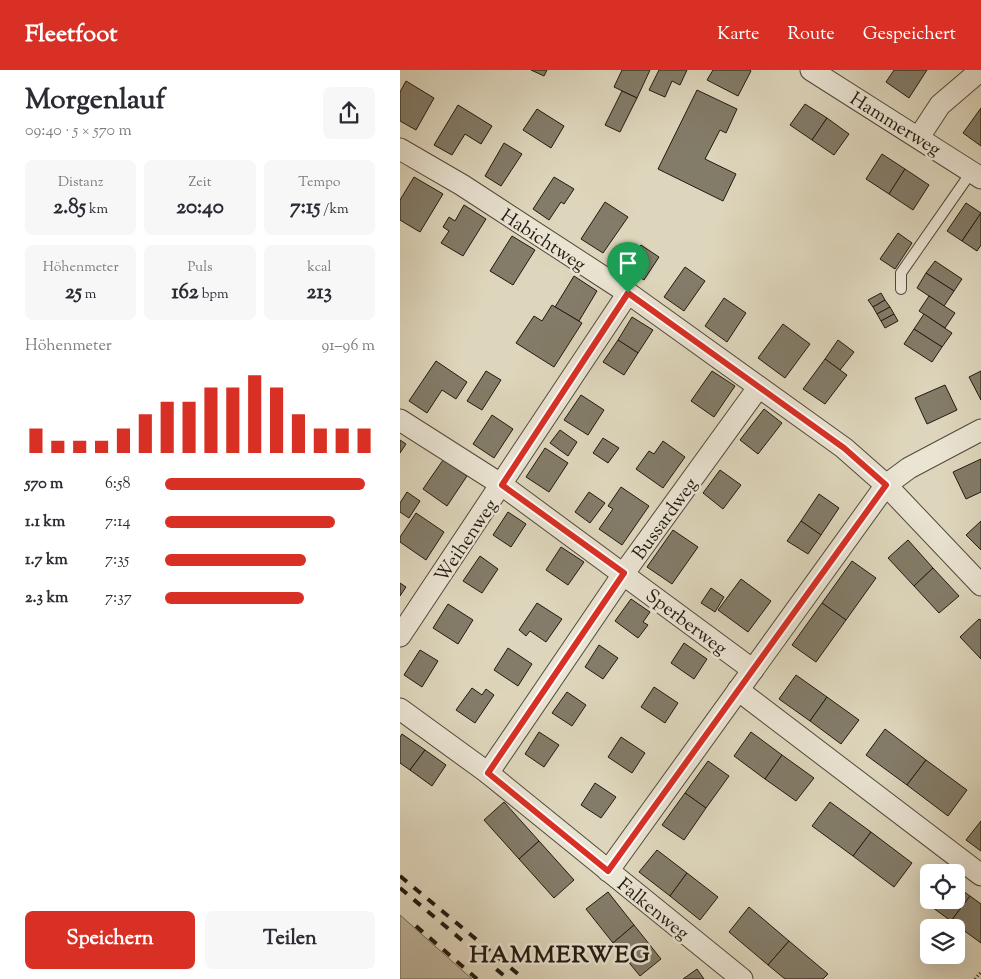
<!DOCTYPE html>
<html lang="de">
<head>
<meta charset="utf-8">
<style>
  :root { --surface:#fff; --page:#f7f7f7; --text:#2b2b33; --muted:#7c7c81; --accent:#d93025 }
  body { margin:0; font-family:"Sorts Mill Goudy",serif; background:var(--page); color:var(--text); height:100vh; display:flex; flex-direction:column; font-size:19px; white-space:nowrap }
  * { box-sizing:border-box; margin:0 }
  p { font-size:16px; color:var(--muted) }
  .icon { flex:none; width:28px; height:28px; fill:none; stroke:currentColor; stroke-width:2; stroke-linecap:round; stroke-linejoin:round }
  .map { position:relative; flex:1; overflow:hidden }
  .details { display:flex; flex-direction:column; background:var(--surface); width:400px }
  .details>* { flex:none }
  .fabs { position:absolute; left:520px; top:794px; display:grid; gap:10px }
  .fabs a { display:grid; place-items:center; width:45px; height:45px; border-radius:8px; background:var(--surface); box-shadow:0 5px 20px #0002; font-size:25px }
  .pin { position:absolute; display:grid; place-items:center; width:42px; height:42px; color:#fff; margin:-51px -21px; border-radius:50% 50% 50% 0; rotate:-45deg; box-shadow:0 0 5px #0007 }
  .pin .icon { rotate:45deg }
  .round { display:grid; place-items:center; flex:none; width:52px; height:52px; border-radius:8px; background:var(--page) }
  .overview { display:flex; align-items:center; justify-content:space-between; height:85px; padding:0 25px }
  h1 { font-size:28px; font-weight:700; line-height:38px }
  .metrics { display:grid; grid-template-columns:repeat(3,1fr); gap:8px; height:85px; padding:5px 25px }
  .metrics div { display:grid; align-content:center; border-radius:8px; background:var(--page); text-align:center }
  .metrics b { font-size:21px; font-weight:700 }
  .metrics small { font-size:14px; font-weight:400 }
  .metrics p { font-size:14px }
  .chart { height:140px; padding:10px 25px }
  .chart p { display:flex; justify-content:space-between }
  .chart svg { width:100%; height:90px; margin-top:5px; stroke:var(--accent); stroke-width:6 }
  .primary-button { display:flex; gap:10px; margin-top:auto; padding:10px 25px }
  .primary-button a { flex:1; height:58px; border-radius:8px; background:var(--accent); color:#fff; font-size:20px; font-weight:700; line-height:58px; text-align:center }
  .primary-button a+a { background:var(--page); color:var(--text) }
  ul { padding:0 25px; list-style:none; font-size:16px }
  li { display:grid; grid-template-columns:80px 60px 1fr; align-items:center; height:38px }
  li i { height:12px; border-radius:6px; background:var(--accent) }
  header { display:flex; align-items:center; gap:30px; box-sizing:border-box; height:70px; padding:0 25px; background:var(--accent); color:#fff }
  header strong { font-size:24px }
  nav { display:flex; gap:28px; margin-inline-start:auto; font-size:18px }
  main { display:flex; flex:1; min-height:0 }
  .map>svg:first-child { display:block }
  .green { fill:#beb69f; stroke:#706858 }
  .building { fill:#837c69; stroke:#211a10 }
  .lines { fill:none; stroke-linecap:round; stroke-linejoin:round }
  .service-casing { stroke:#50493b; stroke-width:12 }
  .minor-casing { stroke:#50493b; stroke-width:23 }
  .path { stroke:#211a10; stroke-width:3; stroke-dasharray:1 2.5; stroke-linecap:butt }
  .service { stroke:#eae4d3; stroke-width:10 }
  .minor { stroke:#eae4d3; stroke-width:21 }
  .rail { stroke:#211a10; stroke-width:4; stroke-dasharray:9 9; stroke-linecap:butt }
  .route-casing { stroke:#fff; stroke-width:10 }
  .route { stroke:#d93025; stroke-width:6 }
  .labels { text-anchor:middle; stroke-width:5; stroke-linejoin:round; paint-order:stroke }
  .street-label { font-size:19px; fill:#211a10; stroke:#eae4d3 }
  .district-label { font-size:24px; font-weight:bold; letter-spacing:1px; fill:#211a10; stroke:#eae4d3 }
</style>
</head>
<body>
<header>
<strong>Fleetfoot</strong>
<nav><a>Karte</a><a>Route</a><a>Gespeichert</a></nav>
</header>
<main>
<section class="details">
<div class="overview"><div><h1>Morgenlauf</h1><p>09:40 · 5 × 570 m</p></div><a class="round"><svg class="icon" aria-label="share" viewBox="0 0 24 24"><path d="M12 15V3M7 8l5-5 5 5M5 13v7h14v-7"/></svg></a></div>
<div class="metrics">
<div><p>Distanz</p><b>2.85<small> km</small></b></div>
<div><p>Zeit</p><b>20:40</b></div>
<div><p>Tempo</p><b>7:15<small> /km</small></b></div>
</div>
<div class="metrics">
<div><p>Höhenmeter</p><b>25<small> m</small></b></div>
<div><p>Puls</p><b>162<small> bpm</small></b></div>
<div><p>kcal</p><b>213</b></div>
</div>
<div class="chart"><p><span>Höhenmeter</span>91–96 m</p>
<svg viewBox="0 0 160 44" preserveAspectRatio="none"><path d="M5 44V32M15 44V38M25 44V38M35 44V38M45 44V32M55 44V25M65 44V19M75 44V19M85 44V12M95 44V12M105 44V6M115 44V12M125 44V25M135 44V32M145 44V32M155 44V32"/></svg>
</div>
<ul>
<li><b>570 m</b>6:58<i style="width:95%"></i></li>
<li><b>1.1 km</b>7:14<i style="width:81%"></i></li>
<li><b>1.7 km</b>7:35<i style="width:67%"></i></li>
<li><b>2.3 km</b>7:37<i style="width:66%"></i></li>
</ul>
<div class="primary-button"><a>Speichern</a><a>Teilen</a></div>
</section>
<div class="map">
<svg width="581" height="909" viewBox="0 0 581 909">
  <rect width="100%" height="100%" fill="#ded6bc"/>
  <filter id="stains"><feTurbulence type="fractalNoise" baseFrequency=".004" numOctaves="4"/><feColorMatrix values="0 0 0 0 .2 0 0 0 0 .09 0 0 0 0 .02 0 0 0 .5 -.17"/></filter>
  <radialGradient id="worn" r=".72"><stop offset=".6" stop-color="#630" stop-opacity="0"/><stop offset="1" stop-color="#630" stop-opacity=".3"/></radialGradient>
  <!-- green -->
  <path class="green" d="M0,845l72,64h-72z"/>
  <!-- building -->
  <g class="building">
    <path d="M131,0h16l-3,6z"/>
    <path d="M222,0h28l-13,28 -23,-11z"/>
    <path d="M259,0h28l-7,15 -8,-4 -7,16 -16,-7z"/>
    <path d="M313,0h37l1,1 -13,25 -31,-16z"/>
    <path d="M494,0h33l-18,28 -23,-16z"/>
    <path d="M6,11l28,17 -18,32 -16,-9v-29z"/>
    <path d="M297,20l40,19 -11,24 -6,-3 -15,29 31,15 -13,27 -65,-32z"/>
    <path d="M222,21l15,7 -17,34 -15,-7z"/>
    <path d="M405,34l22,14 -15,22 -22,-15z"/>
    <path d="M58,35l34,21 -11,18 -16,-10 -13,21 -18,-10z"/>
    <path d="M581,38v38l-18,-13z"/>
    <path d="M137,39l27,17 -13,22 -28,-18z"/>
    <path d="M427,48l22,16 -15,21 -22,-15z"/>
    <path d="M104,73l18,11 -21,32 -16,-10z"/>
    <path d="M482,84l23,15 -16,25 -23,-15z"/>
    <path d="M505,99l24,16 -16,25 -24,-16z"/>
    <path d="M14,107l29,17 -23,38 -20,-12v-20z"/>
    <path d="M154,107l20,12 -10,15 -3,-2 -12,18 -16,-11z"/>
    <path d="M205,132l23,15 -25,36 -22,-14z"/>
    <path d="M566,133l15,10 -19,28 -15,-10z"/>
    <path d="M64,135l22,14 -23,37 -22,-13 8,-12 -6,-4 6,-10 6,4z"/>
    <path d="M581,143v32l-4,6 -15,-10z"/>
    <path d="M498,163l14,10 -17,26 -15,-10z"/>
    <path d="M112,166l23,14 -22,35 -23,-14z"/>
    <path d="M241,175l18,12 -15,23 -19,-12z"/>
    <path d="M535,191l27,18 -8,12 -28,-18z"/>
    <path d="M285,197l20,14 -21,30 -20,-14z"/>
    <path d="M526,203l28,18 -10,15 -27,-18z"/>
    <path d="M174,206l23,15 -18,30 -24,-14z"/>
    <path d="M481,223l4,7 -12,7 -5,-7z"/>
    <path d="M529,226l26,17 -10,15 -26,-17z"/>
    <path d="M324,228l22,15 -19,29 -22,-16z"/>
    <path d="M485,230l5,7 -13,7 -4,-7z"/>
    <path d="M152,235l30,18 -28,44 -38,-24 18,-27 8,5z"/>
    <path d="M490,237l4,7 -13,7 -4,-7z"/>
    <path d="M494,244l4,7 -13,7 -4,-7z"/>
    <path d="M524,244l28,19 -10,14 -28,-18z"/>
    <path d="M232,247l21,13 -15,23 -20,-13z"/>
    <path d="M383,254l27,20 -25,34 -27,-20z"/>
    <path d="M514,259l28,18 -10,15 -28,-18z"/>
    <path d="M218,270l20,13 -14,22 -21,-13z"/>
    <path d="M438,270l16,12 -14,18 -15,-11z"/>
    <path d="M425,289l22,16 -22,29 -22,-15z"/>
    <path d="M36,291l31,21 -11,17 -14,-9 -15,23 -18,-12z"/>
    <path d="M86,301l15,9 -19,30 -15,-9z"/>
    <path d="M312,301l23,15 -21,31 -23,-16z"/>
    <path d="M581,301v29l-12,-23z"/>
    <path d="M545,315l12,25 -30,14 -12,-26z"/>
    <path d="M181,325l23,15 -16,25 -24,-15z"/>
    <path d="M364,339l18,14 -24,31 -18,-14z"/>
    <path d="M92,345l21,14 -19,29 -21,-14z"/>
    <path d="M160,360l17,12 -9,14 -18,-13z"/>
    <path d="M203,368l16,10 -11,15 -15,-10z"/>
    <path d="M0,370l6,4 -6,9z"/>
    <path d="M263,371l22,16 -22,31 -27,-19 13,-18 5,3z"/>
    <path d="M145,378l23,15 -19,29 -23,-15z"/>
    <path d="M581,389v33l-15,7 -13,-27z"/>
    <path d="M43,390l24,16 -20,30 -24,-17z"/>
    <path d="M320,400l21,15 -18,24 -20,-16z"/>
    <path d="M221,417l28,19 -27,39 -23,-16 14,-20 -5,-3z"/>
    <path d="M7,422l13,9 -11,17 -9,-6v-9z"/>
    <path d="M189,422l16,11 -15,20 -15,-11z"/>
    <path d="M419,424l20,14 -18,27 -20,-14z"/>
    <path d="M108,442l18,12 -15,23 -18,-12z"/>
    <path d="M16,443l28,19 -18,28 -26,-18v-5z"/>
    <path d="M401,451l20,14 -13,19 -21,-13z"/>
    <path d="M581,451v29l-15,-15z"/>
    <path d="M273,460l25,17 -26,37 -25,-17z"/>
    <path d="M508,470l25,28 -19,18 -26,-28z"/>
    <path d="M161,477l23,15 -16,23 -22,-15z"/>
    <path d="M80,486l18,13 -16,24 -19,-12z"/>
    <path d="M452,491l24,17 -30,42 -24,-17z"/>
    <path d="M533,498l26,28 -20,17 -25,-27z"/>
    <path d="M341,509l30,22 -23,31 -30,-22z"/>
    <path d="M0,513l6,4 -6,9z"/>
    <path d="M311,518l13,9 -9,15 -14,-9z"/>
    <path d="M231,529l19,13 -7,10 5,3 -10,13 -23,-17z"/>
    <path d="M137,533l25,16 -16,23 -16,-11 -4,5 -7,-6z"/>
    <path d="M422,533l24,17 -30,42 -24,-17z"/>
    <path d="M48,534l25,16 -15,24 -25,-16z"/>
    <path d="M579,549l2,1v39l-21,-22z"/>
    <path d="M284,573l23,16 -13,20 -23,-16z"/>
    <path d="M199,575l19,13 -15,21 -18,-12z"/>
    <path d="M108,578l24,16 -14,22 -24,-16z"/>
    <path d="M20,580l18,11 -16,26 -18,-12z"/>
    <path d="M396,605l31,22 -17,24 -31,-22z"/>
    <path d="M254,617l24,16 -13,20 -24,-16z"/>
    <path d="M72,618l10,7 4,-6 8,6 -19,28 -19,-13z"/>
    <path d="M167,622l19,13 -14,21 -20,-13z"/>
    <path d="M427,627l32,23 -18,24 -31,-23z"/>
    <path d="M485,659l41,31 -19,25 -41,-30z"/>
    <path d="M139,662l20,13 -15,22 -19,-13z"/>
    <path d="M351,662l31,23 -17,24 -31,-23z"/>
    <path d="M2,664l23,16 -15,20 -10,-7v-26z"/>
    <path d="M221,667l24,16 -13,20 -24,-16z"/>
    <path d="M25,680l21,15 -14,21 -22,-16z"/>
    <path d="M382,685l32,23 -18,23 -31,-22z"/>
    <path d="M526,690l41,30 -19,26 -41,-31z"/>
    <path d="M308,691l21,15 -23,32 -21,-15z"/>
    <path d="M195,713l21,14 -15,21 -20,-13z"/>
    <path d="M285,723l21,15 -22,32 -22,-15z"/>
    <path d="M104,732l35,39 -20,18 -35,-39z"/>
    <path d="M430,732l41,30 -18,24 -41,-30z"/>
    <path d="M581,751v30l-15,-11z"/>
    <path d="M471,762l41,31 -18,24 -41,-31z"/>
    <path d="M139,771l35,39 -20,18 -35,-39z"/>
    <path d="M257,780l30,23 -17,23 -31,-24z"/>
    <path d="M287,803l31,24 -18,23 -30,-24z"/>
    <path d="M556,816l14,10 -19,25 -30,-22 8,-12v13h27z"/>
    <path d="M208,822l26,33 -21,18 -27,-34z"/>
    <path d="M570,826l11,8v39l-30,-22z"/>
    <path d="M349,837l40,34 -21,24 -39,-33z"/>
    <path d="M234,855l27,34 -21,17 -27,-33z"/>
    <path d="M389,871l39,33 -5,5h-38l-17,-14z"/>
    <path d="M297,899l7,10h-21z"/>
  </g>
  <g class="lines">
    <!-- service casing -->
    <g class="service-casing">
      <path id="service" d="M501,219v-16l71,-102"/>
    </g>
    <!-- minor casing -->
    <g class="minor-casing">
      <g id="minor">
        <path d="M411,0l170,108"/>
        <path d="M519,67l21,-32 41,-35"/>
        <path d="M0,79l62,36 166,108 216,155 42,37 95,100"/>
        <path d="M0,350l102,65 251,185"/>
        <path d="M0,566l228,-343"/>
        <path d="M338,620l243,185"/>
        <path d="M0,639l88,64 254,206"/>
        <path d="M88,703l136,-200 134,-185"/>
        <path d="M208,801l278,-386 23,-17 72,-38"/>
      </g>
    </g>
    <!-- path -->
    <path class="path" d="M575,909l6,-7"/>
    <!-- service -->
    <use href="#service" class="service"/>
    <!-- minor -->
    <use href="#minor" class="minor"/>
    <!-- rail -->
    <g class="rail">
      <path d="M0,806l124,103"/>
      <path d="M0,818l108,91"/>
      <path d="M16,856l61,53"/>
    </g>
  </g>
  <g class="lines">
    <!-- route casing -->
    <g class="route-casing">
      <path id="route" d="M228,223l216,155 42,37 -278,386 -120,-98 136,-200 -122,-88z"/>
    </g>
    <!-- route -->
    <use href="#route" class="route"/>
  </g>
  <g class="labels">
    <!-- street labels -->
    <g class="street-label">
      <text transform="translate(496 53) rotate(32)" y="7">Hammerweg</text>
      <text transform="translate(144 169) rotate(33)" y="7">Habichtweg</text>
      <text transform="translate(264 448) rotate(-54)" y="7">Bussardweg</text>
      <text transform="translate(65 470) rotate(-56)" y="7">Weihenweg</text>
      <text transform="translate(287 551) rotate(37)" y="7">Sperberweg</text>
      <text transform="translate(254 838) rotate(39)" y="7">Falkenweg</text>
    </g>
    <!-- district labels -->
    <g class="district-label">
      <text x="160" y="892">HAMMERWEG</text>
    </g>
  </g>
  <rect width="100%" height="100%" filter="url(#stains)"/>
  <rect width="100%" height="100%" fill="url(#worn)"/>
</svg>
<div class="fabs">
<a><svg class="icon" aria-label="locate" viewBox="0 0 24 24"><circle cx="12" cy="12" r="6"/><path d="M12 2v4M12 18v4M2 12h4M18 12h4"/></svg></a>
<a><svg class="icon" aria-label="layers" viewBox="0 0 24 24"><path d="M12 4l9 5-9 5-9-5zM3 14l9 5 9-5"/></svg></a>
</div>
<div class="pin" style="left:228px;top:223px;background:#1e9e55"><svg class="icon" aria-label="arrive" viewBox="0 0 24 24"><path d="M6 21V4h12l-3 4 3 4H6"/></svg></div>
</div>
</main>
</body>
</html>
